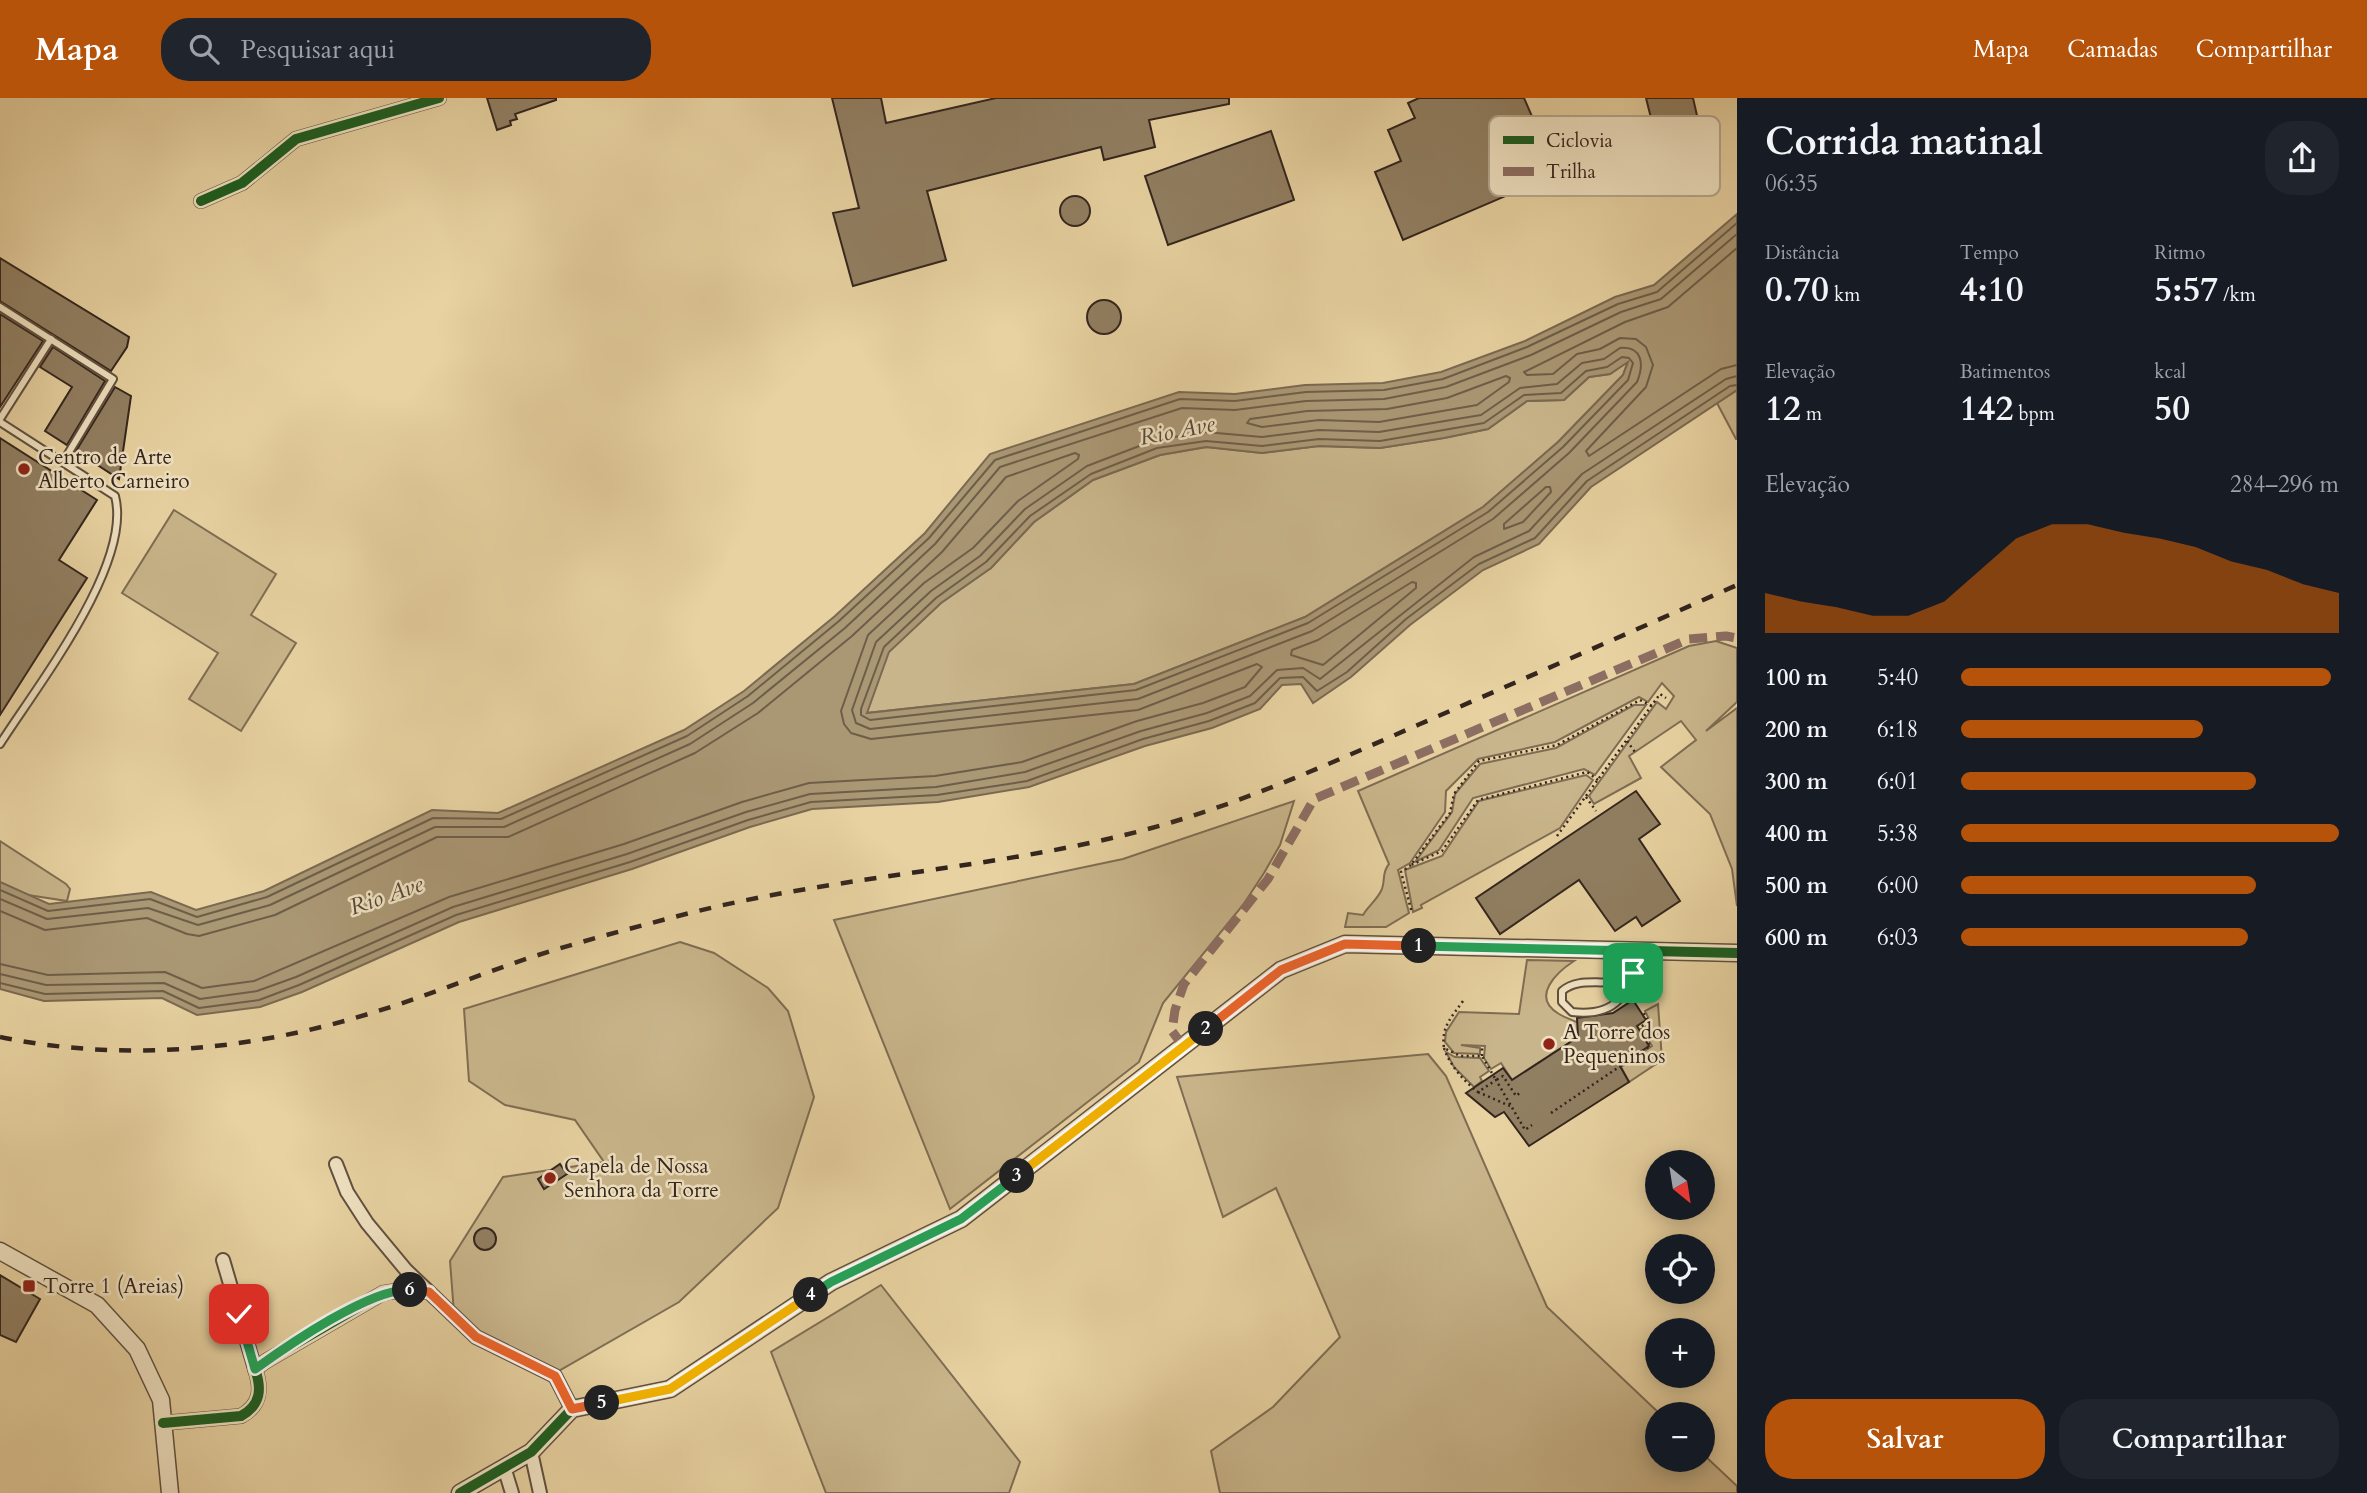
<!DOCTYPE html>
<html lang="pt">
<head>
<meta charset="utf-8">
<style>
  :root { --surface:#171b24; --page:#20242c; --text:#f1f3f6; --muted:#9ea1a6; --accent:#b45309 }
  body { margin:0; font-family:Cardo,serif; background:var(--page); color:var(--text); height:100vh; display:flex; flex-direction:column; font-size:26px; white-space:nowrap }
  * { box-sizing:border-box; margin:0 }
  p { font-size:23px; color:var(--muted) }
  .icon { flex:none; width:38px; height:38px; fill:none; stroke:currentColor; stroke-width:2; stroke-linecap:round; stroke-linejoin:round }
  .map { position:relative; flex:1; overflow:hidden }
  .sheet { display:flex; flex-direction:column; background:var(--surface); width:630px }
  .sheet>* { flex:none }
  .needle { width:46px; rotate:150deg }
  .fabs { position:absolute; left:1645px; top:1052px; display:grid; gap:14px }
  .fabs a { display:grid; place-items:center; width:70px; height:70px; border-radius:50%; background:var(--surface); box-shadow:0 4px 18px #0003; font-size:35px }
  .pin { position:absolute; display:grid; place-items:center; width:60px; height:60px; color:#fff; margin:-30px; border-radius:14px; box-shadow:0 4px 10px #0006 }
  .km { position:absolute; width:35px; height:35px; margin:-18px; border-radius:50%; background:#222; color:#fff; font-size:19px; line-height:35px; text-align:center }
  .round { display:grid; place-items:center; flex:none; width:74px; height:74px; border-radius:28px; background:var(--page) }
  .overview { display:flex; align-items:center; justify-content:space-between; height:119px; padding:0 28px }
  h1 { font-size:38px; font-weight:800; line-height:52px }
  .figures { display:grid; grid-template-columns:repeat(3,1fr); gap:10px; height:119px; padding:7px 28px }
  .figures div { display:grid; align-content:center }
  .figures b { font-size:35px; font-weight:800 }
  .figures small { font-size:19px; font-weight:400 }
  .figures p { font-size:19px }
  .chart { height:196px; padding:14px 28px }
  .chart p { display:flex; justify-content:space-between }
  .chart svg { width:100%; height:126px; margin-top:7px; fill:var(--accent); opacity:.7 }
  .primary-button { display:flex; gap:14px; margin-top:auto; padding:14px 28px }
  .primary-button a { flex:1; height:80px; border-radius:28px; background:var(--accent); color:#fff; font-size:28px; font-weight:800; line-height:80px; text-align:center }
  .primary-button a+a { background:var(--page); color:var(--text) }
  ul { padding:0 28px; list-style:none; font-size:23px }
  li { display:grid; grid-template-columns:112px 84px 1fr; align-items:center; height:52px }
  li i { height:18px; border-radius:9px; background:var(--accent) }
  header { display:flex; align-items:center; gap:42px; box-sizing:border-box; height:98px; padding:0 35px; background:var(--accent); color:#fff }
  header strong { font-size:33px }
  nav { display:flex; gap:38px; margin-inline-start:auto; font-size:24px }
  .search { width:490px; height:63px; background:var(--page); display:flex; align-items:center; gap:18px; box-sizing:border-box; padding:0 24px; border-radius:28px; color:var(--muted); font-size:26px }
  main { display:flex; flex:1; min-height:0 }
  .map>svg:first-child { display:block }
  .green { fill:#c9b58b; stroke:#7e6d54; stroke-width:2 }
  .water { fill:#aa9774; stroke:#7a6952; stroke-width:2; fill-rule:evenodd }
  .lines { fill:none; stroke-linecap:round; stroke-linejoin:round }
  .shore { stroke:#6e5e49; stroke-width:2 }
  .building { fill:#917f62; stroke:#33251e; stroke-width:2 }
  .service-casing { stroke:#60503f; stroke-width:10 }
  .minor-casing { stroke:#60503f; stroke-width:16 }
  .tertiary-casing { stroke:#60503f; stroke-width:19 }
  .path { stroke:#33251e; stroke-width:2.5; stroke-dasharray:2 3.5; stroke-linecap:butt }
  .service { stroke:#f0e2c2; stroke-width:6 }
  .minor { stroke:#f0e2c2; stroke-width:12 }
  .tertiary { stroke:#f0e2c2; stroke-width:16 }
  .rail { stroke:#33251e; stroke-width:4.5; stroke-dasharray:12 12; stroke-linecap:butt }
  .quiet { stroke:#8d6e63; stroke-width:9; stroke-dasharray:18 9; stroke-linecap:butt }
  .cycleway-casing { stroke:#f0e2c2; stroke-width:15 }
  .cycleway { stroke:#1b5e20; stroke-width:10 }
  .split-1-casing { stroke:#fff; stroke-width:14 }
  .split-2-casing { stroke:#fff; stroke-width:14 }
  .split-3-casing { stroke:#fff; stroke-width:14 }
  .split-4-casing { stroke:#fff; stroke-width:14 }
  .split-5-casing { stroke:#fff; stroke-width:14 }
  .split-6-casing { stroke:#fff; stroke-width:14 }
  .split-7-casing { stroke:#fff; stroke-width:14 }
  .split-1 { stroke:#22a559; stroke-width:9 }
  .split-2 { stroke:#f0652b; stroke-width:9 }
  .split-3 { stroke:#f5b400; stroke-width:9 }
  .split-4 { stroke:#22a559; stroke-width:9 }
  .split-5 { stroke:#f5b400; stroke-width:9 }
  .split-6 { stroke:#f0652b; stroke-width:9 }
  .split-7 { stroke:#22a559; stroke-width:9 }
  .poi-dot { fill:#8f2418; stroke:#f0e2c2; stroke-width:2.5 }
  .labels { text-anchor:middle; stroke-width:5; stroke-linejoin:round; paint-order:stroke }
  .poi-label { font-size:21px; fill:#33251e; stroke:#f0e2c2; text-anchor:start }
  .water-label { font-size:23px; font-style:italic; fill:#574738; stroke:#f0e2c2 }
  .key { fill:#f0e2c2; stroke:#b7a991; stroke-width:2 }
  .key-label { font-size:19px; fill:#33251e }
</style>
</head>
<body>
<header>
<strong>Mapa</strong>
<div class="search"><svg class="icon" aria-label="search" viewBox="0 0 24 24"><circle cx="10" cy="10" r="6"/><path d="M15 15l6 6"/></svg>Pesquisar aqui</div>
<nav><a>Mapa</a><a>Camadas</a><a>Compartilhar</a></nav>
</header>
<main>
<div class="map">
<svg width="1737" height="1395" viewBox="0 0 1737 1395">
  <rect width="100%" height="100%" fill="#e8d2a1"/>
  <filter id="stains"><feTurbulence type="fractalNoise" baseFrequency=".00286" numOctaves="4"/><feColorMatrix values="0 0 0 0 .2 0 0 0 0 .09 0 0 0 0 .02 0 0 0 .5 -.17"/></filter>
  <radialGradient id="worn" r=".72"><stop offset=".6" stop-color="#630" stop-opacity="0"/><stop offset="1" stop-color="#630" stop-opacity=".3"/></radialGradient>
  <!-- green -->
  <g class="green">
    <path d="M1628,263l-5,14 -65,67 -75,65 -178,110 -171,67 -268,29 22,-61 53,-49 50,-35 43,-46 59,-42 67,-25 47,-8 55,6 57,-7 61,2 64,-10 44,-9 39,-28 37,-1 25,-23 21,-3z"/>
    <path d="M1737,292v49h-1l-19,-36z"/>
    <path d="M174,412l102,64 -25,41 45,28 -55,88 -52,-32 29,-46 -96,-60z"/>
    <path d="M1716,543l21,7v54l-31,29 31,-23v198l-5,-37 -22,-55 -49,-47 35,-27 -15,-19 -52,35 12,22 -47,26 -5,-8 68,-94 9,7 8,-13 -12,-13 -14,19 -9,-5 -84,45 -77,17 -32,32 -1,21 -35,51 -12,7 11,43 -23,14h-41l3,-14 15,2c5,-9 13,-14 18,-24 5,-9 0,-18 8,-27l-31,-73 331,-145z"/>
    <path d="M1634,607h12l-51,70 -11,-6 -111,29 -34,52 -24,12 37,-50 3,-18 25,-30 76,-16z"/>
    <path d="M1586,677l7,5 -33,48 -139,77 1,3 -9,4 -8,-42 37,-14 37,-55z"/>
    <path d="M1294,703l-14,44 -16,28 -21,32 -80,98 -24,59 -189,147 -116,-289 289,-61z"/>
    <path d="M0,743l66,43 4,5 -3,12 -39,-6 -28,-13z"/>
    <path d="M680,844l34,11 54,35 20,23 26,86 -36,111 -99,94 -124,71 -78,-39 -23,-21 -4,-52 53,-84 101,-15 -29,-42 -70,-15 -36,-24 -5,-72z"/>
    <path d="M1527,862l47,1c-17,11 -44,36 -15,53 10,6 20,7 30,16l-77,50 -11,-17 -10,6 -7,-11 1,-12 -24,-1 19,3v6l-26,-1 -9,-11 1,-10 13,-20 60,2z"/>
    <path d="M1658,906l4,56 -33,22 -8,-15 31,-21 -10,-17 9,-6 -6,-12z"/>
    <path d="M1446,954l9,5 25,1 9,13 -9,6 2,4 -8,6 -20,-20z"/>
    <path d="M1428,956l18,22 101,231 113,107h-3v46h46v-6l34,32v7h-517l-9,-42 62,-44 67,-70 -64,-149 -53,29 -46,-140z"/>
    <path d="M881,1187l139,177 -11,31h-183l-55,-141z"/>
  </g>
  <!-- water -->
  <path class="water" d="M1737,116v176l-146,97 -52,57 -56,26 -73,55 -59,52 -38,26 -12,-19 -19,1 -22,24 -48,19 -67,18 -116,41 -91,15 -126,7 -62,18 -118,42 -173,53 -157,70 -42,15 -63,8 -35,-17 -118,3 -44,-12v-107l49,22 102,-12 45,18 68,-19 168,-81 66,3 186,-83 60,-39 91,-75 90,-83 65,-79 189,-62 56,2 70,-9 78,-2 58,-11 84,-31 90,-44 39,-12zM1628,264l-5,13 -65,67 -75,65 -178,110 -171,67 -267,29 22,-61 52,-49 50,-35 43,-46 59,-42 67,-25 46,-8 56,6 57,-7 61,2 64,-10 44,-9 39,-28 37,-1 25,-23 21,-3z"/>
  <g class="lines">
    <!-- shore -->
    <g class="shore">
      <path d="M1737,150l-69,59 -43,15 -101,50 3,3 26,-1 24,-20 23,-5 20,-11 16,1 10,8 7,18 -7,22 -60,64 3,5 132,-87 16,-4"/>
      <path d="M1620,250c23,-2 24,17 17,34l-68,71 -76,66 -181,112 -174,68 -268,30 -14,-6 -4,-13 24,-68 55,-51 49,-35 45,-47 62,-43 68,-26 50,-8 57,5 57,-7 60,2 102,-17 39,-27 37,-4 25,-21 22,-4z"/>
      <path d="M1622,259l7,1 4,5 -5,17 -65,67 -75,65 -180,111 -172,67 -266,30 -9,-5v-6l23,-62 52,-49 50,-36 44,-46 61,-42 66,-26 49,-7 56,5 57,-7 61,2 104,-18 40,-28 37,-2 25,-22 21,-4z"/>
      <path d="M1506,278l4,2 -1,4 -32,23 -98,17 -60,-2 -57,7 -15,-4 3,-4 57,-8 80,-2 60,-11z"/>
      <path d="M1546,389h4l1,5 -28,30 -19,7v-5z"/>
      <path d="M1412,484l4,1v5l-93,77 -32,-10 1,-5 26,-10z"/>
      <path d="M0,792l48,21 102,-12 47,18 70,-20 166,-79 68,1 186,-83 61,-40 91,-75 90,-83 66,-78 185,-61 55,2 71,-9 78,-2 59,-11 84,-32 91,-43 39,-12 80,-69"/>
      <path d="M0,801l47,20 101,-11 50,17 72,-20 165,-78h69l186,-83 63,-41 92,-75 90,-84 65,-77 182,-59 53,2 71,-9 78,-2 62,-12 85,-32 90,-43 40,-13 76,-65"/>
      <path d="M0,813l45,19 102,-12 40,16 12,2 76,-21 162,-78h71l187,-84 63,-40 94,-77 90,-84 64,-75 69,-24 4,2 -1,4 -60,42 -45,47 -49,35 -56,52 -27,76 3,13 7,9 20,6 267,-29 119,-46 5,3 -17,20 -42,16 -66,18 -115,41 -87,14 -126,7 -67,19 -118,42 -175,53 -195,84 -52,7 -37,-16 -117,3 -48,-11"/>
      <path d="M0,876l46,11 118,-2 36,16 57,-8 39,-14 157,-70 174,-53 119,-42 64,-18 126,-7 89,-15 116,-41 66,-18 43,-17 27,-26 26,-2 17,11 154,-122 55,-26 53,-57 144,-95 11,-3"/>
      <path d="M0,885l45,11 118,-3 36,17 60,-8 40,-15 157,-70 174,-53 118,-42 63,-18 126,-7 90,-14 116,-42 66,-18 46,-18 25,-25 23,-1 14,14 30,-19 59,-53 73,-55 56,-26 52,-57 143,-95 7,-1"/>
    </g>
  </g>
  <!-- building -->
  <g class="building">
    <path d="M487,0h69v2l-41,14 2,5 -7,2 1,4 -14,5z"/>
    <path d="M832,0h49l5,25 110,-25h233v6l-80,16 6,27 -51,13 -3,-13 -174,44 19,69 -93,26 -20,-73 26,-5z"/>
    <path d="M1419,0h105l33,76 -154,66 -28,-68 26,-11 -13,-31 27,-12 -7,-15z"/>
    <path d="M1646,0h47l8,35 -20,4 -2,-5 -23,6z"/>
    <path d="M1271,33l23,69 -126,45 -23,-69z"/>
    <circle cx="1075" cy="113" r="15"/>
    <path d="M0,160l129,79 -2,10 -16,24 -111,-70z"/>
    <circle cx="1104" cy="219" r="17"/>
    <path d="M0,216l43,27 -43,66z"/>
    <path d="M53,249l52,34 -38,64 -22,-14 27,-44 -32,-20z"/>
    <path d="M115,289l16,9 -12,83 -43,-28z"/>
    <path d="M0,340l97,62 -38,60 28,18 -87,137z"/>
    <path d="M1636,693l24,33 -21,15 41,62 -38,25 -6,-9 -21,14 -36,-51 -79,54 -24,-36z"/>
    <path d="M1633,902l13,20 -9,6 12,20 -29,20 9,16 -100,64 -25,-34 -9,5 -29,-24 37,-25 9,12 66,-43 -1,-19 36,-5z"/>
    <path d="M560,1066l7,10 -23,15 -6,-10z"/>
    <circle cx="485" cy="1141" r="11"/>
    <path d="M0,1177l40,24 -24,43 -16,-7z"/>
  </g>
  <g class="lines">
    <!-- service casing -->
    <g class="service-casing">
      <g id="service">
        <path d="M0,209l113,72 -50,83"/>
        <path d="M0,321l51,-80"/>
        <path d="M0,324l115,74c18,68 -78,190 -115,248"/>
        <path d="M1633,875c-20,19 -50,0 -71,18v11l10,10c44,5 59,-17 63,-59"/>
      </g>
    </g>
    <!-- minor casing -->
    <g class="minor-casing">
      <g id="minor">
        <path d="M201,103l41,-18 54,-44 143,-41"/>
        <path d="M336,1066l11,28 20,31 39,47 70,67 79,39 17,33"/>
        <path d="M223,1162l32,109"/>
        <path d="M163,1325l78,-7c20,-11 21,-27 14,-47l11,-8 117,-68 19,-3 27,2"/>
        <path d="M531,1354l9,41"/>
        <path d="M504,1369l8,26"/>
      </g>
    </g>
    <!-- tertiary casing -->
    <g class="tertiary-casing">
      <g id="tertiary">
        <path d="M0,1153l97,54 40,44 24,51 9,93"/>
        <path d="M460,1395l71,-41 41,-43 98,-20 161,-107 130,-63 320,-249 64,-26 392,9"/>
      </g>
    </g>
    <!-- path -->
    <g class="path">
      <path d="M1627,643l8,11"/>
      <path d="M1598,682l-11,-8 -109,28 -36,51 -31,14 39,-52 4,-19 25,-33 78,-16 83,-45 12,6"/>
      <path d="M1586,699l10,14"/>
      <path d="M1557,738l103,-142 6,4"/>
      <path d="M1411,767l-10,7 11,41"/>
      <path d="M1463,903c-12,17 -22,26 -19,47l16,8h22l14,24 7,-4 13,20 4,-3"/>
      <path d="M1444,950c6,18 20,33 34,44l18,-12 29,50 7,-5"/>
      <path d="M1482,958v-10"/>
      <path d="M1478,994l32,14"/>
      <path d="M1551,1015l99,-67 -10,-19 9,-5 -6,-10"/>
    </g>
    <!-- service -->
    <use href="#service" class="service"/>
    <!-- minor -->
    <use href="#minor" class="minor"/>
    <!-- tertiary -->
    <use href="#tertiary" class="tertiary"/>
    <!-- rail -->
    <path class="rail" d="M0,939c126,26 255,13 378,-26 52,-16 102,-37 154,-54 50,-16 100,-29 150,-42 153,-40 313,-45 466,-86 93,-25 183,-66 272,-105 106,-46 211,-92 317,-139"/>
    <!-- quiet -->
    <path class="quiet" d="M1183,948l-11,-15 3,-21 9,-26 84,-105 46,-80 375,-160 37,-3 11,2"/>
    <!-- cycleway casing -->
    <g class="cycleway-casing">
      <g id="cycleway">
        <path d="M201,103l41,-18 54,-44 143,-41"/>
        <path d="M163,1325l78,-7c20,-11 21,-27 14,-47l11,-8 117,-68 19,-3 27,2"/>
        <path d="M460,1395l71,-41 41,-43 98,-20 161,-107 130,-63 320,-249 64,-26 392,9"/>
      </g>
    </g>
    <!-- cycleway -->
    <use href="#cycleway" class="cycleway"/>
  </g>
  <g class="lines">
    <!-- split-1 casing -->
    <g class="split-1-casing">
      <path id="split-1" d="M1419,848l217,5 -3,22"/>
    </g>
    <!-- split-2 casing -->
    <g class="split-2-casing">
      <path id="split-2" d="M1206,931l75,-59 64,-26 74,2"/>
    </g>
    <!-- split-3 casing -->
    <g class="split-3-casing">
      <path id="split-3" d="M1017,1078l189,-147"/>
    </g>
    <!-- split-4 casing -->
    <g class="split-4-casing">
      <path id="split-4" d="M811,1197l20,-13 130,-63 56,-43"/>
    </g>
    <!-- split-5 casing -->
    <g class="split-5-casing">
      <path id="split-5" d="M602,1305l68,-14 141,-94"/>
    </g>
    <!-- split-6 casing -->
    <g class="split-6-casing">
      <path id="split-6" d="M410,1192l19,2 47,45 79,39 17,33 30,-6"/>
    </g>
    <!-- split-7 casing -->
    <g class="split-7-casing">
      <path id="split-7" d="M239,1216l16,55c32,-23 117,-82 155,-79"/>
    </g>
    <!-- split-1 -->
    <use href="#split-1" class="split-1"/>
    <!-- split-2 -->
    <use href="#split-2" class="split-2"/>
    <!-- split-3 -->
    <use href="#split-3" class="split-3"/>
    <!-- split-4 -->
    <use href="#split-4" class="split-4"/>
    <!-- split-5 -->
    <use href="#split-5" class="split-5"/>
    <!-- split-6 -->
    <use href="#split-6" class="split-6"/>
    <!-- split-7 -->
    <use href="#split-7" class="split-7"/>
  </g>
  <!-- markers -->
  <g class="poi-dot">
    <circle cx="24" cy="371" r="7"/>
    <circle cx="1549" cy="946" r="7"/>
    <circle cx="550" cy="1080" r="7"/>
    <rect x="22" y="1181" width="14" height="14" rx="3.5"/>
  </g>
  <g class="labels">
    <!-- poi labels -->
    <g class="poi-label">
      <text x="38" y="366">Centro de Arte<tspan x="38" dy="24">Alberto Carneiro</tspan></text>
      <text x="1563" y="941">A Torre dos<tspan x="1563" dy="24">Pequeninos</tspan></text>
      <text x="564" y="1075">Capela de Nossa<tspan x="564" dy="24">Senhora da Torre</tspan></text>
      <text x="43" y="1195">Torre 1 (Areias)</text>
    </g>
    <!-- water labels -->
    <g class="water-label">
      <text transform="translate(1177 332) rotate(-11)" y="8">Rio Ave</text>
      <text transform="translate(386 797) rotate(-19)" y="8">Rio Ave</text>
    </g>
  </g>
  <!-- legend -->
  <rect x="1489" y="18" width="231" height="80" rx="10" class="key"/>
  <rect x="1503" y="38" width="31" height="8" fill="#1b5e20"/>
  <rect x="1503" y="69" width="31" height="9" fill="#8d6e63"/>
  <g class="key-label">
    <text x="1546" y="49">Ciclovia</text>
    <text x="1546" y="80">Trilha</text>
  </g>
  <rect width="100%" height="100%" filter="url(#stains)"/>
  <rect width="100%" height="100%" fill="url(#worn)"/>
</svg>
<div class="fabs">
<a><svg class="needle" viewBox="-14 -14 28 28"><path d="M0-13l5 13h-10z" fill="#e53935"/><path d="M0 13l5-13h-10z" fill="#9ea1a6"/></svg></a>
<a><svg class="icon" aria-label="locate" viewBox="0 0 24 24"><circle cx="12" cy="12" r="6"/><path d="M12 2v4M12 18v4M2 12h4M18 12h4"/></svg></a>
<a>+</a>
<a>−</a>
</div>
<div class="pin" style="left:1633px;top:875px;background:#1e9e55"><svg class="icon" aria-label="arrive" viewBox="0 0 24 24"><path d="M6 21V4h12l-3 4 3 4H6"/></svg></div>
<div class="pin" style="left:239px;top:1216px;background:#d93025"><svg class="icon" aria-label="check" viewBox="0 0 24 24"><path d="M5 12l5 5 9-10"/></svg></div>
<b class="km" style="left:1419px;top:848px">1</b>
<b class="km" style="left:1206px;top:931px">2</b>
<b class="km" style="left:1017px;top:1078px">3</b>
<b class="km" style="left:811px;top:1197px">4</b>
<b class="km" style="left:602px;top:1305px">5</b>
<b class="km" style="left:410px;top:1192px">6</b>
</div>
<section class="sheet">
<div class="overview"><div><h1>Corrida matinal</h1><p>06:35</p></div><a class="round"><svg class="icon" aria-label="share" viewBox="0 0 24 24"><path d="M12 15V3M7 8l5-5 5 5M5 13v7h14v-7"/></svg></a></div>
<div class="figures">
<div><p>Distância</p><b>0.70<small> km</small></b></div>
<div><p>Tempo</p><b>4:10</b></div>
<div><p>Ritmo</p><b>5:57<small> /km</small></b></div>
</div>
<div class="figures">
<div><p>Elevação</p><b>12<small> m</small></b></div>
<div><p>Batimentos</p><b>142<small> bpm</small></b></div>
<div><p>kcal</p><b>50</b></div>
</div>
<div class="chart"><p><span>Elevação</span>284–296 m</p>
<svg viewBox="0 0 160 44" preserveAspectRatio="none"><path d="M0 44V30L10 33L20 35L30 38L40 38L50 33L60 22L70 11L80 6L90 6L100 9L110 11L120 14L130 19L140 22L150 27L160 30V44z"/></svg>
</div>
<ul>
<li><b>100 m</b>5:40<i style="width:98%"></i></li>
<li><b>200 m</b>6:18<i style="width:64%"></i></li>
<li><b>300 m</b>6:01<i style="width:78%"></i></li>
<li><b>400 m</b>5:38<i style="width:100%"></i></li>
<li><b>500 m</b>6:00<i style="width:78%"></i></li>
<li><b>600 m</b>6:03<i style="width:76%"></i></li>
</ul>
<div class="primary-button"><a>Salvar</a><a>Compartilhar</a></div>
</section>
</main>
</body>
</html>
